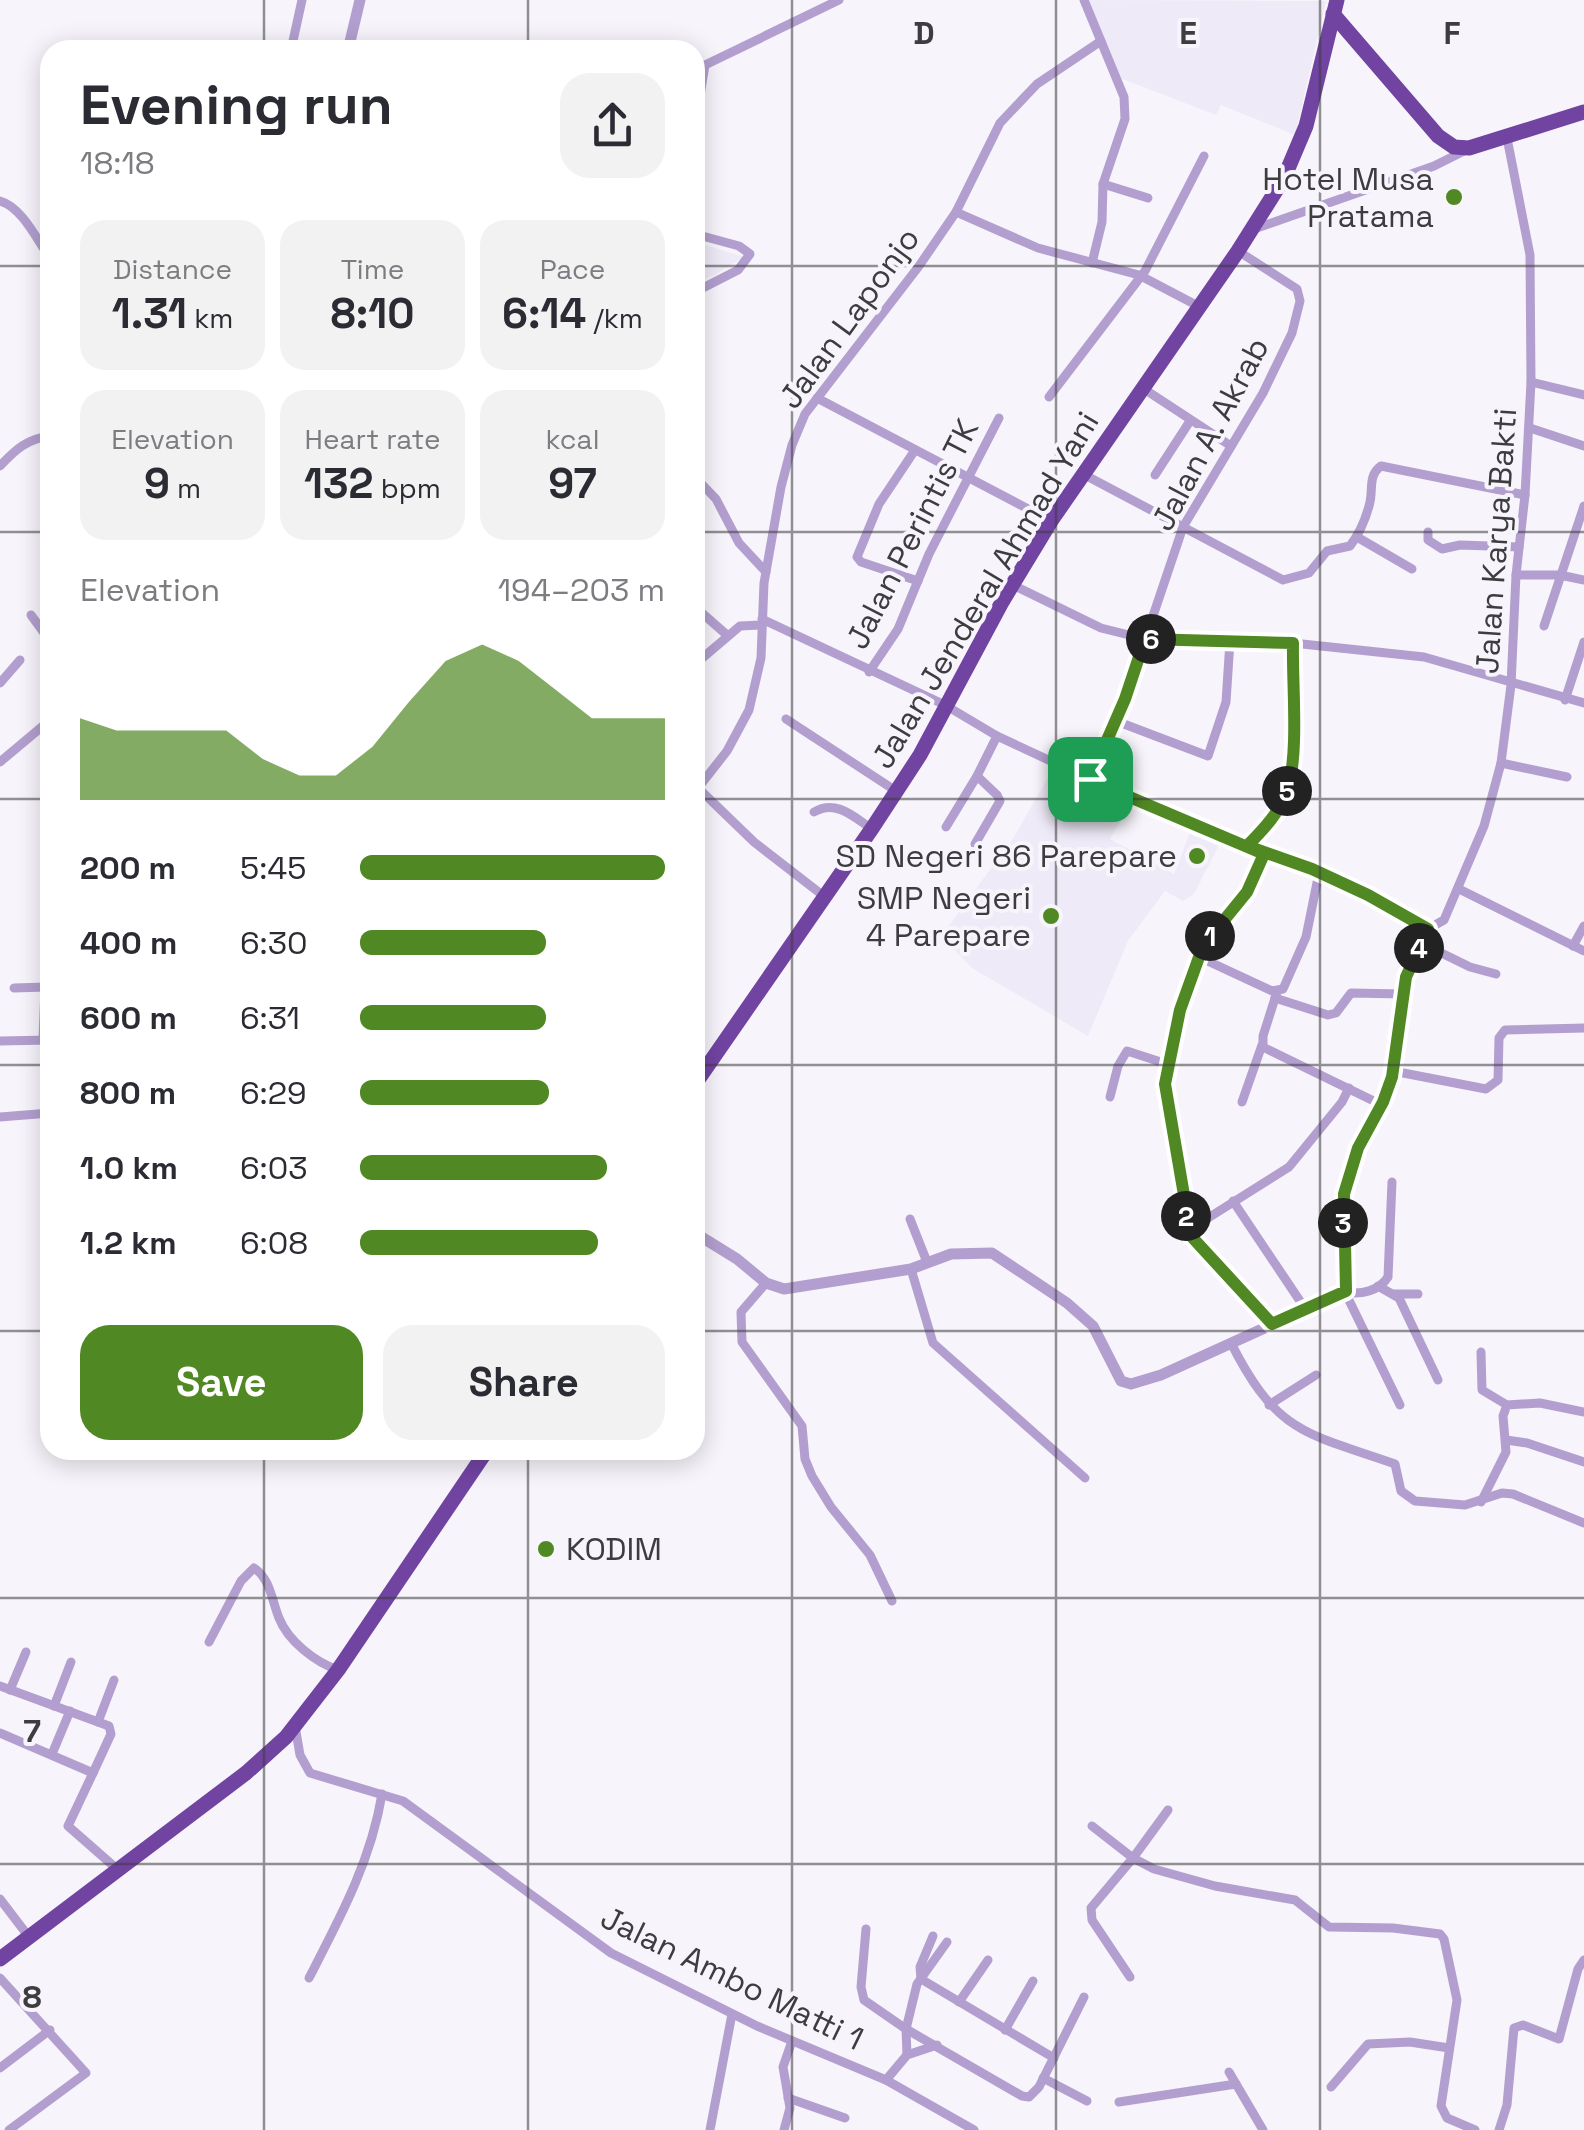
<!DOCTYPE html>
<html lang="en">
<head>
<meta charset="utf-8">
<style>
  :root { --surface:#fff; --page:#f2f2f3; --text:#2b2b33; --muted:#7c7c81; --accent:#508823 }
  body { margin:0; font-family:"Space Grotesk",sans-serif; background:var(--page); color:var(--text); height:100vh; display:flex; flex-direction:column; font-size:38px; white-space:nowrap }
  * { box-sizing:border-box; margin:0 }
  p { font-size:32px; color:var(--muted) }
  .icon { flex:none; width:55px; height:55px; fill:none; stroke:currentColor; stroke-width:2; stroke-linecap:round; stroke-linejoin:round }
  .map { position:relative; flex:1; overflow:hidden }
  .side { position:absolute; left:40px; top:40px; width:665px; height:1420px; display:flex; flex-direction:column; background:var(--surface); border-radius:30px; box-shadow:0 5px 25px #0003 }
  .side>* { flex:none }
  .pin { position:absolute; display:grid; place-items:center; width:85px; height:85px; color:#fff; margin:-42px; border-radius:20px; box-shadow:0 5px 15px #0006 }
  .km { position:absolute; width:50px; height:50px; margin:-25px; border-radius:50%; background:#222; color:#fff; font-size:28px; line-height:50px; text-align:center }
  .round { display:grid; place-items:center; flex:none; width:105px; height:105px; border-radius:30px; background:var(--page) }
  .summary { display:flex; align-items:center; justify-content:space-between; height:170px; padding:0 40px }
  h1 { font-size:55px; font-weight:600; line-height:75px }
  .figures { display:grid; grid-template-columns:repeat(3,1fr); gap:15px; height:170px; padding:10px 40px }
  .figures div { display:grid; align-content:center; border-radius:25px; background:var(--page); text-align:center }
  .figures b { font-size:42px; font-weight:600 }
  .figures small { font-size:28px; font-weight:400 }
  .figures p { font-size:28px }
  .chart { height:280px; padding:20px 40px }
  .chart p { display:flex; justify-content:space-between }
  .chart svg { width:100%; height:180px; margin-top:10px; fill:var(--accent); opacity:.7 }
  .action { display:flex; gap:20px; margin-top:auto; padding:20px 40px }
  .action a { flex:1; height:115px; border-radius:30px; background:var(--accent); color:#fff; font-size:40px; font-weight:600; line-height:115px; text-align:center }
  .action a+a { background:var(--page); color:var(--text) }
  ul { padding:0 40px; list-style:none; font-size:32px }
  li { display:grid; grid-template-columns:160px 120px 1fr; align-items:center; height:75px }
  li i { height:25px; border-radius:12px; background:var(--accent) }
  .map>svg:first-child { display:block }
  .built { fill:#efeaf7 }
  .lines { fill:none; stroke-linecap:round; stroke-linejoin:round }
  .minor { stroke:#b39fcf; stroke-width:9 }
  .tertiary { stroke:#b39fcf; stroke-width:11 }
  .trunk { stroke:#7244a2; stroke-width:15 }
  .route-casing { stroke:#fff; stroke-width:20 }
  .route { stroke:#508823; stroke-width:12 }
  .grid { fill:none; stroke:#3d3c3f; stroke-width:2.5; stroke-opacity:0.55 }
  .poi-dot { fill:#508823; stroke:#f7f5fb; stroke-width:4 }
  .labels { text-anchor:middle; stroke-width:8; stroke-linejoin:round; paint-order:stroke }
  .poi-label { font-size:32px; fill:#3d3c3f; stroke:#f7f5fb; text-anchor:end }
  .street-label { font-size:32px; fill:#3d3c3f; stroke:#f7f5fb }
  .grid-label { font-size:32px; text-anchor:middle; font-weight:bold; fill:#3d3c3f; stroke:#f7f5fb; stroke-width:8; stroke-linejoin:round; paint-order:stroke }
</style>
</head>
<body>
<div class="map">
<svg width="1584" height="2130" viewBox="0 0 1584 2130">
  <rect width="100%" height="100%" fill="#f7f5fb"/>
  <!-- built -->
  <g class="built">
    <path d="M1089,0l237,1 -31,134 -74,-30 -5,10 -96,-37z"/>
    <path d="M695,242l49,15 -30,18 -19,7z"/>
    <path d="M1055,765l77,37 -22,37 64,35 18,-47 30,12 -28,55 -11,7 -18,-10 -37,50 -40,95 -116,-68 -31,-32 73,-99z"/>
  </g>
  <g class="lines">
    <!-- minor -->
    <g class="minor">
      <path d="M1084,0l40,97 1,22 -22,65 -1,38 -10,41"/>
      <path d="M291,50l11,-50"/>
      <path d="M695,125l10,-60 134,-65"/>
      <path d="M1103,184l45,14"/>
      <path d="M0,201c22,6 37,39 50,57"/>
      <path d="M956,212l82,36 101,27 61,32"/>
      <path d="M1254,229l180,-63 30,-15"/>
      <path d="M695,234l44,12 11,8 -12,16 -43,22"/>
      <path d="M1531,382l53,13"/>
      <path d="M1141,387l90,59"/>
      <path d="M1049,397l96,-126 59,-115"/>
      <path d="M817,398l234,123"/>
      <path d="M1530,428l54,18"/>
      <path d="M915,450l-36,54 -22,53 4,5 57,19"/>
      <path d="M0,466c16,-17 27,-27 50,-30"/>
      <path d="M1083,474l200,106 26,-7 18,-22 23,-5c9,-12 15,-25 19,-40 5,-15 -2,-30 12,-40l144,29"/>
      <path d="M1155,475l35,-54"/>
      <path d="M695,477l21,22 23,44 27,29"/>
      <path d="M1428,532v8l14,9 18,-4 59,2"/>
      <path d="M1357,537l55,32"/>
      <path d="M1516,575h44l24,5"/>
      <path d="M1013,585l88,43 44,11 148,4 131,14 160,46"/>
      <path d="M695,607l32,28"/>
      <path d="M31,615l19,26"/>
      <path d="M762,619l183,86 52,31 116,54 152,63 47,16 116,60 16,-9 40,-94 17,-63 10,-78 5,-110 9,-80 6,-113 -1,-127 -23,-117"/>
      <path d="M1544,626l40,-120"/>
      <path d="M695,656l5,4 -5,7"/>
      <path d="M700,660l40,-34 21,-1"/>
      <path d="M869,672l29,-43 31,-75 70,-136"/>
      <path d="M0,683l20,-23"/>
      <path d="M1565,700l19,-58"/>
      <path d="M786,719l110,72"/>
      <path d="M1116,721l92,35 18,-54 4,-61"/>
      <path d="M0,762l50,-42"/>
      <path d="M1501,763l66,14"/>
      <path d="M1090,779l35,-80 58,-172 80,-134 29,-60 8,-32 -3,-12 -59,-38"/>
      <path d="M695,785l59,57 71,55"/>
      <path d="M698,788l29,-37 22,-41 12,-52 3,-75 17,-96 11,-42 13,-31 114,-148 37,-54 44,-89 37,-39 64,-43"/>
      <path d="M814,812c22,-13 40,5 58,17"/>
      <path d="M946,827l31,-51 20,-40"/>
      <path d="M975,844l25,-43 -3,-6 -20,-19"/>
      <path d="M1247,846c17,-17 34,-35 41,-58 11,-38 4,-103 5,-145"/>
      <path d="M1265,853l-18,39 -44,54 -22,64 -16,74 26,152 81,88"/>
      <path d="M1459,889l125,62"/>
      <path d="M1421,943l49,24 26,7"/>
      <path d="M1573,946l11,-20"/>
      <path d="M1199,957l73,34 11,-2 23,-52 13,-64"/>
      <path d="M14,988l32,-1"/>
      <path d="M1277,992l-14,44v11l119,58"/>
      <path d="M1275,998l53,17 8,-2 15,-20 53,1"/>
      <path d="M43,1040l2,-53 5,-30"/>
      <path d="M0,1041l50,-1"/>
      <path d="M1393,1071l93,18 12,-9 1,-42 6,-8 79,-2"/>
      <path d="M1110,1097l8,-31 9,-15 40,13"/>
      <path d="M1242,1102l20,-57"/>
      <path d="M0,1117l50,-4"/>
      <path d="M1392,1182l-4,95c-9,14 -27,18 -43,15l55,113"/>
      <path d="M1233,1201l73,109"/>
      <path d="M910,1219l17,43"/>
      <path d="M1189,1230l100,-63 53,-65 7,-14"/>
      <path d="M911,1269l22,74 152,135"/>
      <path d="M766,1283l-25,29 1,30 60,84 3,33 7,17 19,31 39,48 22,46"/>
      <path d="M1378,1286l21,12 39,82"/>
      <path d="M1394,1294h24"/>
      <path d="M1231,1343c46,91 75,90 164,121l6,27 14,10 50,4 37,-12 11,1 71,29"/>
      <path d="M1481,1352l1,38 25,15"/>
      <path d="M1269,1405l47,-30"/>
      <path d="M1506,1440l21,3 57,19"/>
      <path d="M1481,1502l25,-50 -3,-36 4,-11 33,-2 44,9"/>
      <path d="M209,1642l32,-61 13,-13c16,10 18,33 25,50 9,23 36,44 59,52"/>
      <path d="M0,1686l109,40 2,8 -18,39"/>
      <path d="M10,1690l16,-38"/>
      <path d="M54,1706l17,-44"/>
      <path d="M98,1722l16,-42"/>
      <path d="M295,1726l5,29 10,18 93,28 208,152 146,73 129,54 88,50"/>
      <path d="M0,1733l93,40 -25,53 49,43"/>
      <path d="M52,1754l18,-43"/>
      <path d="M1092,1826l41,32 21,11 61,17 80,14 34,27 64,1 47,6 4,5 13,61 -16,106 6,12 28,12"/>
      <path d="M0,1899l29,38"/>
      <path d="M866,1929l-5,58 3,13 42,29 116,67 7,1 10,-10 45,-90"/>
      <path d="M1130,1977l-38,-57 -1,-12 42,-50 35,-48"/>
      <path d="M0,1978l86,95 -77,57"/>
      <path d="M309,1978c31,-60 62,-117 73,-184"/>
      <path d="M921,1979l133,79"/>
      <path d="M921,1979l-1,-12 13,-31"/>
      <path d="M959,2002l29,-42"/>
      <path d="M1005,2030l28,-49"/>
      <path d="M907,2055l-1,-26 11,-45 30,-42"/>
      <path d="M0,2068l50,-38"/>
      <path d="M1229,2072l34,58"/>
      <path d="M1043,2078l44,23"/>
      <path d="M886,2080l21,-25 30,-10"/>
      <path d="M1331,2087l37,-43 42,-2 39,6"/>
      <path d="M788,2098l57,20"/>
      <path d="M1119,2102l117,-18"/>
      <path d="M710,2130l22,-116"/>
      <path d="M784,2130l6,-22 -7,-41 9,-26"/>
      <path d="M1499,2130l8,-25 7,-77 9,-3 36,14 19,-70 6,-9"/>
    </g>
    <!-- tertiary -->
    <g class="tertiary">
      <path d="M348,50l12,-50"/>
      <path d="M695,1233l42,26 29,24 18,6 127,-20 40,-15 41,-1 75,50 26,23 28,55 10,3 30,-9 185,-84 -2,-98 14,-46 31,-58 18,-112 21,-48"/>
    </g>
    <!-- trunk -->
    <g class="trunk">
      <path d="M1333,14l105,122 16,11 15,1 115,-36"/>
      <path d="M695,1084l178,-257 47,-72 82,-153 49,-81 187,-270 46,-73 22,-52 31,-126"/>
      <path d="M0,1959l246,-186 40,-36 52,-67 149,-220"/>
    </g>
  </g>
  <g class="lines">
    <!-- route casing -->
    <g class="route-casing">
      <path id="route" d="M1090,779l23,11 151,64 -17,38 -44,54 -23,64 -15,74 26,152 81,88 74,-33 -2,-97 14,-46 25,-46 9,-25 14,-100 22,-48 -60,-34 -56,-26 -65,-23c17,-17 34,-35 41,-58 11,-38 4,-104 5,-145l-148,-4 -20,60 -35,80"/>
    </g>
    <!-- route -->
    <use href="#route" class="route"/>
  </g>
  <!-- grid -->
  <path class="grid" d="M264,0v50M528,0v50M792,0v2130M1056,0v2130M1320,0v2130M0,266h50M695,266h889M0,532h50M695,532h889M0,799h50M695,799h889M0,1065h50M695,1065h889M0,1331h50M695,1331h889M264,1450v680M528,1450v680M0,1598h1584M0,1864h1584"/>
  <!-- markers -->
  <g class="poi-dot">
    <circle cx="1454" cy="197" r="10"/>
    <circle cx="1197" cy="856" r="10"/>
    <circle cx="1051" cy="916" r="10"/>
    <circle cx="546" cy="1549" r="10"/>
  </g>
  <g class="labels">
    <!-- poi labels -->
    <g class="poi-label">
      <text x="1434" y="190">Hotel Musa<tspan x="1434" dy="37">Pratama</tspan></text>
      <text x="1177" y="867">SD Negeri 86 Parepare</text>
      <text x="1031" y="909">SMP Negeri<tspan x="1031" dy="37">4 Parepare</tspan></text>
      <text x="566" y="1560" text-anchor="start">KODIM</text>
    </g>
    <!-- street labels -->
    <g class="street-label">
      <text transform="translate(849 318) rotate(-54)" y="11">Jalan Laponjo</text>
      <text transform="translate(1210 434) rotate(-62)" y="11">Jalan A. Akrab</text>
      <text transform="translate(912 534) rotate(-63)" y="11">Jalan Perintis TK</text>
      <text transform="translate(1496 541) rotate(-86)" y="11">Jalan Karya Bakti</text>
      <text transform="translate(985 590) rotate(-59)" y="11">Jalan Jenderal Ahmad Yani</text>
      <text transform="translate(732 1978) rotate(26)" y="11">Jalan Ambo Matti 1</text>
    </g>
  </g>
  <g class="grid-label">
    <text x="924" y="44">D</text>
    <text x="1188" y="44">E</text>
    <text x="1452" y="44">F</text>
    <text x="32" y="1742">7</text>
    <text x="32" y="2008">8</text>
  </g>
</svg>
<div class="pin" style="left:1090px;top:779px;background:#1e9e55"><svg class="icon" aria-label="arrive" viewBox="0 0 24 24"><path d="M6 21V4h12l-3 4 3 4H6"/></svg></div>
<b class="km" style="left:1210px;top:936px">1</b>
<b class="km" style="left:1186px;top:1216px">2</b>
<b class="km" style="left:1343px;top:1223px">3</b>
<b class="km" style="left:1419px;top:948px">4</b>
<b class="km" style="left:1287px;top:791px">5</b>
<b class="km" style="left:1151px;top:639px">6</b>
<section class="side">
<div class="summary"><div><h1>Evening run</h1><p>18:18</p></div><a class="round"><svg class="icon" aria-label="share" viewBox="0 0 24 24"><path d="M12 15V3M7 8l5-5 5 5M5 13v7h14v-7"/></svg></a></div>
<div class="figures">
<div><p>Distance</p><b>1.31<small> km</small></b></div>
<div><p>Time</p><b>8:10</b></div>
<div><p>Pace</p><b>6:14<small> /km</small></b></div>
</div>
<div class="figures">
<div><p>Elevation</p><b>9<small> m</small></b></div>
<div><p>Heart rate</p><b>132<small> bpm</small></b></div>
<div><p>kcal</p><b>97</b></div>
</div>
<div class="chart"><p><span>Elevation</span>194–203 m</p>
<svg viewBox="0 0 160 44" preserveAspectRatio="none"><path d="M0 44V24L10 27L20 27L30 27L40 27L50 34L60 38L70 38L80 31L90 20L100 10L110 6L120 10L130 17L140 24L150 24L160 24V44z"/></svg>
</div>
<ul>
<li><b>200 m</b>5:45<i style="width:100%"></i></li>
<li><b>400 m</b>6:30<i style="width:61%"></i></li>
<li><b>600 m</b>6:31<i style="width:61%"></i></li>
<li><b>800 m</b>6:29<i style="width:62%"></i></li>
<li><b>1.0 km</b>6:03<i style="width:81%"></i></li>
<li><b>1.2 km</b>6:08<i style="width:78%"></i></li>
</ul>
<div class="action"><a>Save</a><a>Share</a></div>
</section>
</div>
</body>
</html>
